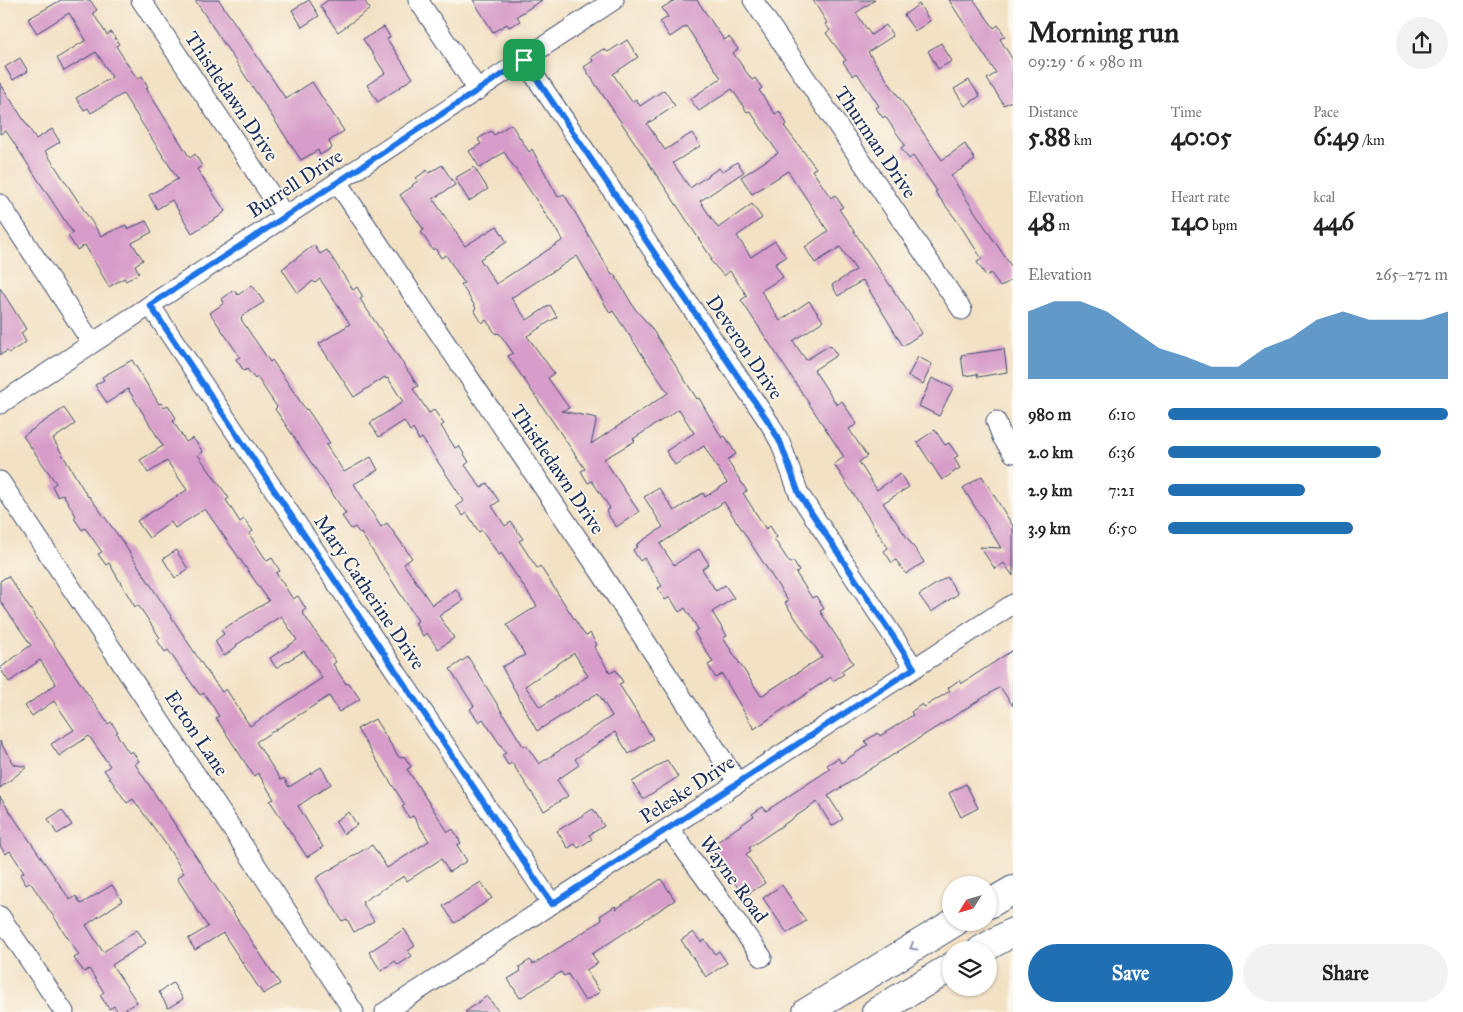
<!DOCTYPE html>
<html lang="en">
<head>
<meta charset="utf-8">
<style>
  :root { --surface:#fff; --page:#f2f2f2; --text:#222; --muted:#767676; --accent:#1f6fb2 }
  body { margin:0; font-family:"IM FELL Great Primer",serif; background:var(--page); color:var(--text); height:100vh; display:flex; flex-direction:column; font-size:19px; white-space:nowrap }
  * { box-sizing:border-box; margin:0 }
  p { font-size:16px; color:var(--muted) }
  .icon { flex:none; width:28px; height:28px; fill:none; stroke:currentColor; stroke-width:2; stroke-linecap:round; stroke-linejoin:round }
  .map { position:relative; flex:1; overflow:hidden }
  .side { display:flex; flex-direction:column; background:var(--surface); width:450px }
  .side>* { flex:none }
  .needle { width:32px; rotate:233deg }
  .buttons { position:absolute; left:942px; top:876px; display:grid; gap:10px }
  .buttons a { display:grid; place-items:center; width:55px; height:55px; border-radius:50%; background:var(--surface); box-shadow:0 1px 4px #0004; font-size:25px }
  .pin { position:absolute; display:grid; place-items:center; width:42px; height:42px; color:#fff; margin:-21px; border-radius:10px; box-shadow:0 2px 8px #0006 }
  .round { display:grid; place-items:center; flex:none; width:52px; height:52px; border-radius:26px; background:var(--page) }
  .overview { display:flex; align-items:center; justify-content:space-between; height:85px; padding:0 15px }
  h1 { font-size:28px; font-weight:700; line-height:38px }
  .figures { display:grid; grid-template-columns:repeat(3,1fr); gap:8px; height:85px; padding:5px 15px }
  .figures div { display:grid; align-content:center }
  .figures b { font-size:25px; font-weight:700 }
  .figures small { font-size:14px; font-weight:400 }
  .figures p { font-size:14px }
  .chart { height:140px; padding:10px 15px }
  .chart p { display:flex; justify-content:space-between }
  .chart svg { width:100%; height:90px; margin-top:5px; fill:var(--accent); opacity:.7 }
  .cta { display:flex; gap:10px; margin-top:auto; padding:10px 15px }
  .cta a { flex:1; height:58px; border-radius:30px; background:var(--accent); color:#fff; font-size:20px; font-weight:700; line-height:58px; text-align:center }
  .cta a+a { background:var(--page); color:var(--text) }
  ul { padding:0 15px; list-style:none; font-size:16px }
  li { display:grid; grid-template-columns:80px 60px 1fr; align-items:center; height:38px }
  li i { height:12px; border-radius:6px; background:var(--accent) }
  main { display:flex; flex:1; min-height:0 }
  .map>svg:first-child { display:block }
  .building { fill:#d79cc9; fill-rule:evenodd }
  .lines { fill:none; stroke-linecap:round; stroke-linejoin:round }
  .minor-casing { stroke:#3b4a6d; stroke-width:21 }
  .motorway-casing { stroke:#3b4a6d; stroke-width:30 }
  .minor { stroke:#fff; stroke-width:19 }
  .motorway { stroke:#fff; stroke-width:28 }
  .oneway { stroke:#8d97ae }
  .route-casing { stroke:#fff; stroke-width:10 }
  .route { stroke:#1a73e8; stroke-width:6 }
  .labels { text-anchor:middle; stroke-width:4; stroke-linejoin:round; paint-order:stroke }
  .street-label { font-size:20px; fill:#1b2f5e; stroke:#fbf7ec }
</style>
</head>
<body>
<main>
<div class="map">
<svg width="1013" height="1012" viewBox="0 0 1013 1012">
  <rect width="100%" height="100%" fill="#fbf7ec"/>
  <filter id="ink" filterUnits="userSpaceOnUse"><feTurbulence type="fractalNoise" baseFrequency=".02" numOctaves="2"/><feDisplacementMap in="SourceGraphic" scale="10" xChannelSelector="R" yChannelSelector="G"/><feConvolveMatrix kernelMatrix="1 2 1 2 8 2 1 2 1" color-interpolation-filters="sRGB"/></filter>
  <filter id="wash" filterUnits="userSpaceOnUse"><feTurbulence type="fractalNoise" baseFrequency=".0096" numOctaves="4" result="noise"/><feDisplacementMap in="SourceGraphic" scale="20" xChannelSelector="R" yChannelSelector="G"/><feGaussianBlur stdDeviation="1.12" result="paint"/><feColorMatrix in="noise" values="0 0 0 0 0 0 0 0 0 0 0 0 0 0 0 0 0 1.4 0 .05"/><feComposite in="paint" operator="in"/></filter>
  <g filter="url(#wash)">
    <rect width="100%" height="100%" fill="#f3e1c4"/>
    <g id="blocks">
      <!-- building -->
      <g class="building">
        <path d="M61,0h29l7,10 -4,3 14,22 4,-3 8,12 -3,2 16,25 6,8 4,-3 6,11 -2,1 44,70 5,-4 7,12 -5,3 28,42 -5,5 -28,17 -20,-33 -15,9 -8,-14 29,-16 -55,-85 -32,19 -3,-5 -4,2 -8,-12 36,-21 -16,-25 -32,19 -7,-13 29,-18 -17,-27 -32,20 -9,-14z"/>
        <path d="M195,0h24l67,99 26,-17 32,49 -15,10 3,7 -12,7 -2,-5 -17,10z"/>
        <path d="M309,0l10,16 -17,11 -10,-17z"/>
        <path d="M328,0h36l6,9 -32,23 -18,-26z"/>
        <path d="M473,0h69l-25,16 3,5 -11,6 -2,-3 -14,8z"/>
        <path d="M675,0h22l27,40 5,-3 9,12 -5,4 19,27 3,-2 7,10 -3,2 16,24 4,-3 8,13 -3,2 32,42 -4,2 19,28 4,-3 8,12 -4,2 83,124 -19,13 -40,-66 -25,16 -6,-11 24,-15 -16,-23 -25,16 -10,-16 23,-16 -40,-60 -36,23 -11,-17 37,-24 -28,-42 -3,1 -15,-23 -33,22 -9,-12 31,-21 -35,-52 -16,11 -10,-15 8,-5 -6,-9z"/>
        <path d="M813,0h62l-19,13 15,22 15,-10 7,11 -25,16 74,108 23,-16 10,16 -24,16 62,93v10l-13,8 -9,-14 -5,3 -9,-14 5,-3 -24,-37 -23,-30 2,-1 -24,-35 -4,3 -8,-11 4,-3 -20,-29 -2,2 -7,-10 3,-2 -22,-33 -4,3 -10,-14 3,-2 -20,-27 4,-3 -5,-6 2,-1z"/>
        <path d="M949,0h25l20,28 4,-3 7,11 -5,3 13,21v40l-9,5 -17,-26 9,-6z"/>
        <path d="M919,4l11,17 -15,10 -11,-16z"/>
        <path d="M384,27l6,10 -3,2 26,39 -35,24 -11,-17 18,-12 -22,-34z"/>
        <path d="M627,40l11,17 -25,17 19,28 4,-3 4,7 24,-16 11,16 -28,18 18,26 27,-17 8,13 -27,17 17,25 29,-20 3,4 15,-10 7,10 -44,29 18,27 34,-24 10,14 -25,18 14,21 24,-16 11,16 -11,7 8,13 -22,14 19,30 29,-20 14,20 -30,20 13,19 24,-15 7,10 -23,15 23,35 5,-4 15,23 -8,5 18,27 -8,6 18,28 23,-16 9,13 -26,16 41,59 -18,12 -10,-14 -4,3 -8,-12 4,-3 -54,-84 10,-7 -103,-157 6,-4 -17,-25 -6,5 -14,-16 2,-1 -32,-49 -96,-143 9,-6 -2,-4 12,-8 5,3z"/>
        <path d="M941,43l11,18 -14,8 -10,-18z"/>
        <path d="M20,58l8,13 -15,9 -8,-13z"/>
        <path d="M969,80l11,16 -15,10 -11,-17z"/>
        <path d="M0,83l36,56 16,-10 8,13 -15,9 56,85 25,-11 1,4 19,-8 6,11 -20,11 11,17 -8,5 4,8 -13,8 -2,-3 -15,9 -24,-42 -8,5 -9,-14 5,-3 -67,-102 -6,3z"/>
        <path d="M511,124l18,28 3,-3 26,48 6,-3 48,81 2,-1 21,35 15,17 47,73 2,-1 23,40 3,-2 11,18 -9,6 20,31 -4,2 23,36 4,-3 7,11 -3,2 16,24 3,-2 6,10 -3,2 16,25 4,-2 8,13 -4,2 33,52 -12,8 3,3 -11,7 -2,-4 -77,52 -32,-55 -6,4 -8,-13 5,-3 -19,-30 4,-3 -13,-21 -6,4 -9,-15 -5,3 -7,-12 4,-2 -18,-28 -4,3 -7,-11 5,-4 -2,-1 27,-18 -19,-30 15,-9 15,23 29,-18 2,4 22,-14 -23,-37 -29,19 -9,-14 28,-18 -15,-24 -46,30 2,2 -31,18 35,53 -23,15 -10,-16 4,-3 -18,-27 -4,2 -7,-12 4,-2 -77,-113 5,-3 -14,-20 -3,1 -10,-14 -4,3 -8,-13 2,-2 -15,-24 3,-1 -18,-28 -5,3 -6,-10 -2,2 -12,-18 3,-2 -24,-35 13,-9 -1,-1 6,-4 -2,-3 11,-8 2,3 13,-8 13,20 -22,14 32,47 32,-20 10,16 -27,17 16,25 67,-44 -59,-88 -24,16 -11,-17 12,-7 -3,-5 13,-8 3,4zM577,256l33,57 3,-2 55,82 -77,51 6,-26 -36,-7 8,-3 -21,-30 6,-5 -27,-37 30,-19 -7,-12 -23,15 -16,-22zM724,502l64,99 -3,2 37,54 -61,39 -38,-58 4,-2 -15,-24 22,-14 -9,-13 -9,6 -14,-22 7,-5 -10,-15 -25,16 -14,-21z"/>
        <path d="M474,167l14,22 -19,12 -14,-23z"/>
        <path d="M314,245l6,9 7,-4 26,40 4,-3 6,10 -3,2 58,87 -5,3 16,24 5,-3 10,14 -3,2 14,22 4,-2 10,16 -4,3 16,23 6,-5 12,18 -7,5 13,20 6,-4 12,17 -4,2 18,27 3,-2 44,68 3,2 3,-3 7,12 -3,2 16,26 6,-3 7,12 -4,2 34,55 -24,15 -14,-22 -40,27 4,6 -22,15 11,16 -24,15 -32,-48 -4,2 -6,-10 4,-2 -23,-34 -4,3 -9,-13 4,-3 -24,-37 18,-12 55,89 3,-1 13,19 73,-48 -14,-23 -61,38 -35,-64 23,-12 -18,-30 30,-19 -36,-53 -2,2 -17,-25 -3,2 -12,-19 -4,3 -7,-10 8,-5 -42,-63 -3,2 -6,-11 -3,2 -6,-10 -25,16 -9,-14 33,-21 -15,-24 -2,1 -1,-2 -31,20 -35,-53 31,-20 -30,-45 -5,4 -2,-2 -15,12 -16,-24zM574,653l14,23 -48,31 -15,-21z"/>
        <path d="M252,285l12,17 -23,15 1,4 28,41 2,-2 34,50 1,-1 23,34 -4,2 18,27 27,-15 7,13 -24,14 27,43 6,-4 25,35 -8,6 28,41 24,-16 7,11 -24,16 15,22 -16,11 -11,-16 -4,3 -8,-13 3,-2 -57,-88 -1,1 -5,-7 -4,2 -9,-13 4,-2 -71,-105 2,-2 -20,-30 -2,2 -8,-10 -3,2 -8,-12 4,-2 -30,-44 14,-10 -2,-4 12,-9 4,5z"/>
        <path d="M0,288l26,41 -5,4 5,9 -17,11 -2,-2 -7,4z"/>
        <path d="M1004,349l3,23 -29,5 -1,-3 -13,2 -3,-21z"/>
        <path d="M918,357l14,7 -9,20 -15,-8z"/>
        <path d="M132,360l27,44 2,-1 3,5 4,-3 8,13 -3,3 13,21 7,-4 10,14 -5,3 31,43 -3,2 14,22 4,-3 9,12 -4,3 18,27 5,-3 8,13 -4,2 17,26 5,-3 8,13 -4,3 34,50 -3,2 13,20 3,-1 11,16 -21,13 -10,-16 -73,46 25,38 3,-2 5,9 32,-20 10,17 -33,22 25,41 -16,10 -37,-56 4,-2 -16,-26 -4,3 -38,-58 3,-2 -15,-23 -4,2 -32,-45 -3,2 -8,-12 3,-2 -13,-20 -9,-13 -3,2 -26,-44 -3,2 -8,-11 4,-2 -17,-24 -3,2 -8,-12 2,-2 -13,-22 -5,3 -6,-11 4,-3 -33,-47 41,-28 11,16 -22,15 35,58 1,-1 31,42 86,132 16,22 4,-3 24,37 72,-48 -18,-27 -28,17 -6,-10 27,-18 -16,-24 -45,29 1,1 -13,10 -9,-15 9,-7 -3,-4 48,-29 -64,-92 -30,19 -4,-6 -22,16 -12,-17 50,-31 -20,-29 -19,12 -8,-13 23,-14 -35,-57 -21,14 -12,-18 9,-5 -2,-3z"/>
        <path d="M932,378l21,10 -14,28 -20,-10z"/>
        <path d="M935,430l10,15 4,-2 9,13 -4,2 6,10 -18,12 -25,-38z"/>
        <path d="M982,476l31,50v50l-9,-13 -9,6 -15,-22 21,1 -38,-60z"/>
        <path d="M176,550l12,19 -13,9 -12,-19z"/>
        <path d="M8,576l100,148 3,-2 7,10 -2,1 13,20 3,-2 7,10 -4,3 145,220 -17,10 -40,-61 -28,17 -7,-11 20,-12 -31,-49 7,-5 -19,-30 -32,-44 -6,4 -23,-33 6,-4 -21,-30 -30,20 -8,-12 23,-14 -20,-29 -22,15 -7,-10 31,-22 -16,-24 -31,22 -9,-14 31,-23 -31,-44v-20z"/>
        <path d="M947,577l11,17 -27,18 -12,-17z"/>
        <path d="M1013,650v56l-13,-19 -172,109 15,23 -11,7 -15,-24 -68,46 2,3 -5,3 19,29 -20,13 -38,-47 47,-33 -2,-2 11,-7 3,4 61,-40 3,-2 -3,-4 11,-7 3,5 27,-18 -3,-4 13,-8 2,3 33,-21 -2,-3 11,-8 2,3 26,-16 -2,-3 11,-8 2,4z"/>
        <path d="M375,719l23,37 2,2 4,-2 7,11 -4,2 41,63 5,-3 8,14 -4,2 10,16 -18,11 -8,-13 -34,22 -3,-5 -42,26 12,19 -20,11 -7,-13 -5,2 -26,-43 56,-33 15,23 42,-27 -16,-25 -4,2 -7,-12 3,-1 -48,-76z"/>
        <path d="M0,741l13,23 14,3 -27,21z"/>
        <path d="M667,760l11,17 -35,22 -11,-17z"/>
        <path d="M966,784l12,24 -17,9 -12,-24z"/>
        <path d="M0,797l70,103 6,-4 5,8 31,-19 10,16 -36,24 17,27 34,-22 9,13 -34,22 25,37 -16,10h-3l-4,-6 -5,3 -9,-14 4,-3 -15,-23 -5,3 -10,-14 5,-3 -21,-32 -28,-41 -4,3 -6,-10 4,-3 -14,-21 -4,3 -6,-8z"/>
        <path d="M593,809l11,17 -15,9 3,4 -14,9 -3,-4 -7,4 -11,-17z"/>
        <path d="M62,810l10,15 -15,9 -9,-15z"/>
        <path d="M349,812l8,13 -14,9 -8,-13z"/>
        <path d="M661,879l14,21 -83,54 6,9 -12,7 14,22 -15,9 -17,-27 -4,2 -3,-4 -41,26 -12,-19 13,-8 -2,-4 11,-7 3,4 4,-2 65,-42 -2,-4 15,-10 1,3z"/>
        <path d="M481,882l11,16 -37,25 -12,-17z"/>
        <path d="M782,885l24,36 -19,12 -24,-35z"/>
        <path d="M404,929l11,17 -7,5 4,5 -14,9 -3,-4 -14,10 -12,-19z"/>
        <path d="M693,932l8,10 4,-2 10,14 4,-3 8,12 -21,14 -25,-37z"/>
        <path d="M173,983l10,16 -15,9 -9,-16z"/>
        <path d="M487,996l12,16h-34z"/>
      </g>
    </g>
  </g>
  <g filter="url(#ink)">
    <use href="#blocks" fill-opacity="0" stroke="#3b4a6d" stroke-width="1"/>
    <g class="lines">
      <!-- minor casing -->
      <g class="minor-casing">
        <g id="minor">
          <path d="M141,0l144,216"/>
          <path d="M418,0l60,90"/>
          <path d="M753,0l209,310"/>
          <path d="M524,60l246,364 11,20 18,50 115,174"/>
          <path d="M337,182l264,391 137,210"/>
          <path d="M0,204l92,139"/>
          <path d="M150,305l402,599"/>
          <path d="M0,404l614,-404"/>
          <path d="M996,421l6,16 11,16"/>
          <path d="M0,481l354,531"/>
          <path d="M669,828l93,129"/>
          <path d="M0,916l64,96"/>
          <path d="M385,1012l628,-408"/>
        </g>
      </g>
      <!-- motorway casing -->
      <g class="motorway-casing">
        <g id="motorway">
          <path d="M989,904l24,-14"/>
          <path d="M981,950l32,-18"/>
          <path d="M807,1012l148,-90"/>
          <path d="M876,1012l75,-45"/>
        </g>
      </g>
      <!-- minor -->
      <use href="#minor" class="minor"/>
      <!-- motorway -->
      <use href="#motorway" class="motorway"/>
    </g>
    <!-- one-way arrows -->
    <defs><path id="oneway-chevron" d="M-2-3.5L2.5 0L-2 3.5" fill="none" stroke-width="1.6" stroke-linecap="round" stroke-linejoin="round" transform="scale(1.25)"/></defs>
    <use class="oneway" href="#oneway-chevron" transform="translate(913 947) rotate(150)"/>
  </g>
  <g class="lines" filter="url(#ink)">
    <!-- route casing -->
    <g class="route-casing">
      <path id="route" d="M524,60l246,364 11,20 18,50 115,174 -362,236 -402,-599z"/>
    </g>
    <!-- route -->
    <use href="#route" class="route"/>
  </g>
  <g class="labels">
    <!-- street labels -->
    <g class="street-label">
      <text transform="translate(232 96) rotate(56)" y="7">Thistledawn Drive</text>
      <text transform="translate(876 142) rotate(56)" y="7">Thurman Drive</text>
      <text transform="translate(295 183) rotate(-33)" y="7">Burrell Drive</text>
      <text transform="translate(745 347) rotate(56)" y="7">Deveron Drive</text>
      <text transform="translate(558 469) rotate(56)" y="7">Thistledawn Drive</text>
      <text transform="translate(370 592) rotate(56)" y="7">Mary Catherine Drive</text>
      <text transform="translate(197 733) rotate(56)" y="7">Ecton Lane</text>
      <text transform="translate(687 789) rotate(-33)" y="7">Peleske Drive</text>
      <text transform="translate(734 879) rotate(54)" y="7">Wayne Road</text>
    </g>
  </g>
</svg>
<div class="buttons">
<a><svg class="needle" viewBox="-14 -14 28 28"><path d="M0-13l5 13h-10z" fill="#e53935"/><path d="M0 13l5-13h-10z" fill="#767676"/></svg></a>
<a><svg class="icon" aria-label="layers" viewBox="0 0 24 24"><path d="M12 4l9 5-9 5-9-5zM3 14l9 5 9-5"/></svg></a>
</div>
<div class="pin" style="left:524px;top:60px;background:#1e9e55"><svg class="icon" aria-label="arrive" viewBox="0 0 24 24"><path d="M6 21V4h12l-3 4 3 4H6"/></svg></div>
</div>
<section class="side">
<div class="overview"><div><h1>Morning run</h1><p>09:29 · 6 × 980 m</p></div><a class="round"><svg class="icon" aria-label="share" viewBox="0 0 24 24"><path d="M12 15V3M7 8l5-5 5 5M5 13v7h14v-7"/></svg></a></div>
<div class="figures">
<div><p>Distance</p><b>5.88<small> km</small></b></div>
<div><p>Time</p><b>40:05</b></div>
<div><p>Pace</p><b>6:49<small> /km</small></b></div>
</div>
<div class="figures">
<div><p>Elevation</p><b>48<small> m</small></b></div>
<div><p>Heart rate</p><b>140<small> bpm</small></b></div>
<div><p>kcal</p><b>446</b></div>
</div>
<div class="chart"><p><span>Elevation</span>265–272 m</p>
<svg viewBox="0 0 160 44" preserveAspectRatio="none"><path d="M0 44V11L10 6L20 6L30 11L40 20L50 29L60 33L70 38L80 38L90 29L100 24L110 15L120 11L130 15L140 15L150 15L160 11V44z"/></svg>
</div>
<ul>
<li><b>980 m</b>6:10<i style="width:100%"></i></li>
<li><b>2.0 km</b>6:36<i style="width:76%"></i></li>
<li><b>2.9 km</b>7:21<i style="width:49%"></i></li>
<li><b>3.9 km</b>6:50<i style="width:66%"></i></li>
</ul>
<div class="cta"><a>Save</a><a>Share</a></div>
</section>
</main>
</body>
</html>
